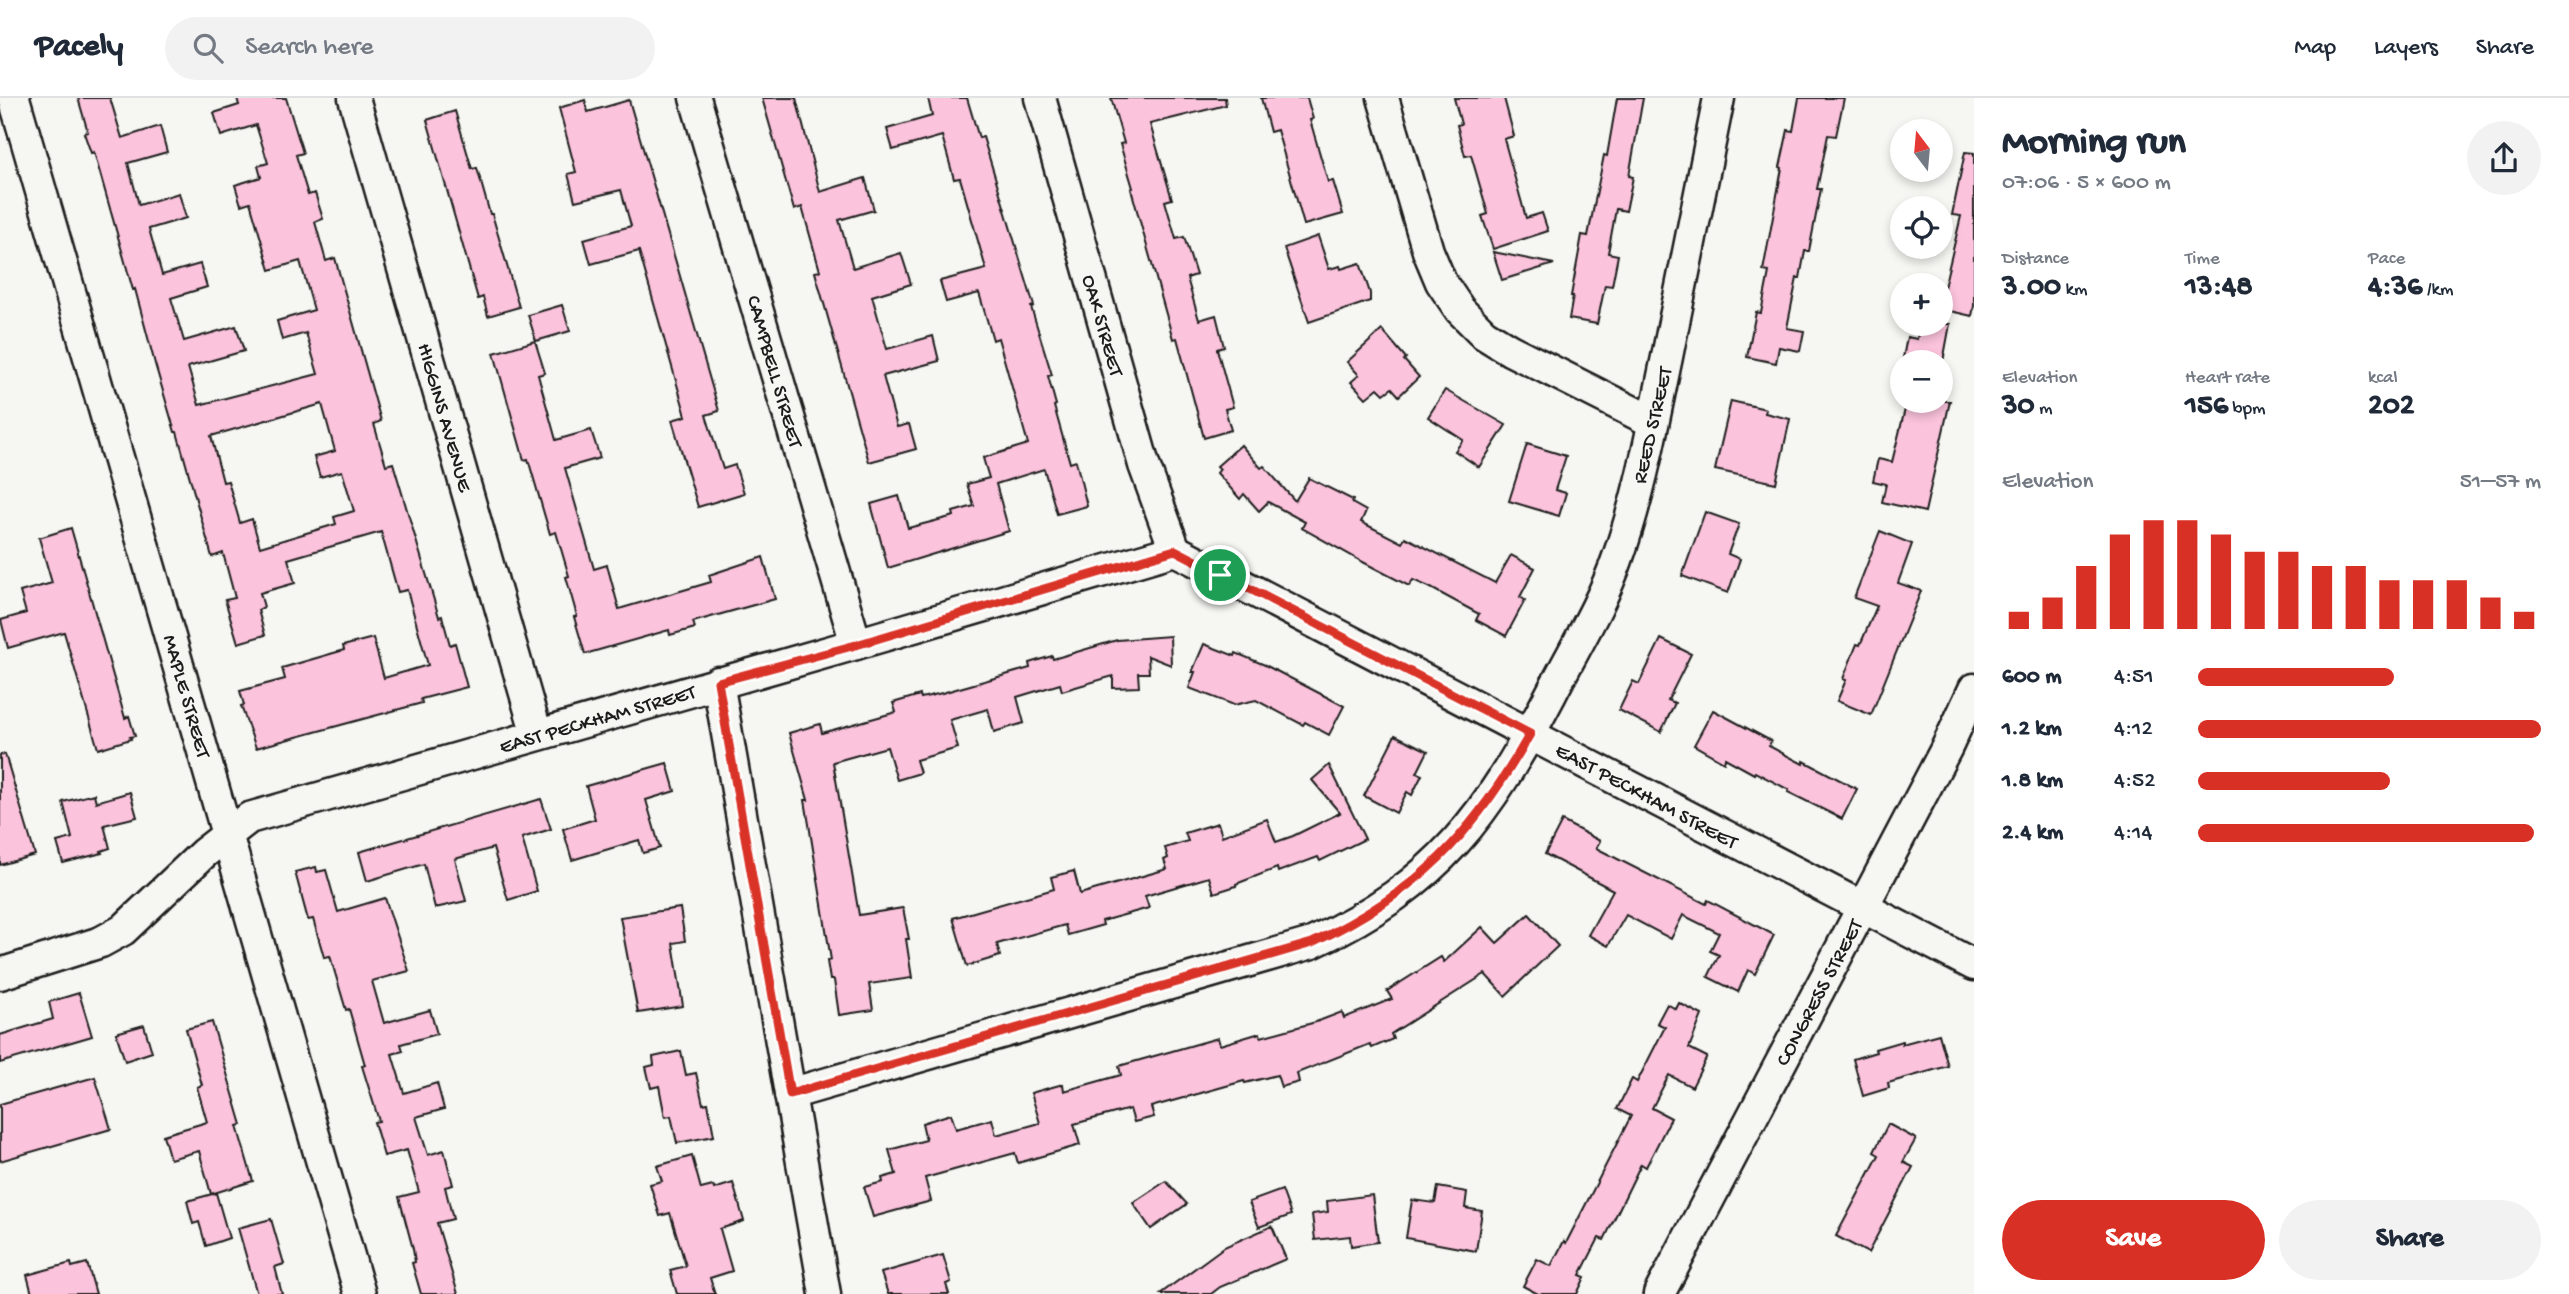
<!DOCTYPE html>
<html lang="en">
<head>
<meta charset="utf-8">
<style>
  :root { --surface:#fff; --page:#f2f2f3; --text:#1f2937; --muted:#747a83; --line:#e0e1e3; --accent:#d93025 }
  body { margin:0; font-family:"Gochi Hand",sans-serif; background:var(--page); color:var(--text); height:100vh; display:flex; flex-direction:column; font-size:26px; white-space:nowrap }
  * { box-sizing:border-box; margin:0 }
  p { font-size:23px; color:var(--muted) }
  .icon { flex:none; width:38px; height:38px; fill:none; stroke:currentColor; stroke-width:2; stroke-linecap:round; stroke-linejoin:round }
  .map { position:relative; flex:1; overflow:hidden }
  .panel { display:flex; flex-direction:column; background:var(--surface); width:595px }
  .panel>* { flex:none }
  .needle { width:46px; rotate:344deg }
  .tools { position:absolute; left:1890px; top:21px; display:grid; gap:14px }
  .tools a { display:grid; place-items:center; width:63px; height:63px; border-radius:50%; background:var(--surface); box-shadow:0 4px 10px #0003; font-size:35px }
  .pin { position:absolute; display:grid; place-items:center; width:60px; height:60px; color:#fff; margin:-30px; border:4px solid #fff; border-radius:50%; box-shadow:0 2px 7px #0007 }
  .round { display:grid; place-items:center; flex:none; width:74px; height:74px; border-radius:37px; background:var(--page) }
  .overview { display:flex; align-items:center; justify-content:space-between; height:119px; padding:0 28px }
  h1 { font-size:38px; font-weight:700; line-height:52px }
  .figures { display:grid; grid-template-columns:repeat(3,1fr); gap:10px; height:119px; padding:7px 28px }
  .figures div { display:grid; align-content:center }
  .figures b { font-size:30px; font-weight:700 }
  .figures small { font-size:19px; font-weight:400 }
  .figures p { font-size:19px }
  .chart { height:196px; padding:14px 28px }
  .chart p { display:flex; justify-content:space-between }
  .chart svg { width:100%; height:126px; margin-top:7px; stroke:var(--accent); stroke-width:6 }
  .primary-button { display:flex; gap:14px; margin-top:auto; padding:14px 28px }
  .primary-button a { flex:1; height:80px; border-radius:42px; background:var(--accent); color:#fff; font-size:28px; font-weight:700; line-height:80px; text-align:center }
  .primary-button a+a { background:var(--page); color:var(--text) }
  ul { padding:0 28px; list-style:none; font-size:23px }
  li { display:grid; grid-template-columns:112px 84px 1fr; align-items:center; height:52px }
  li i { height:18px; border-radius:9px; background:var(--accent) }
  header { display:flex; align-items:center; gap:42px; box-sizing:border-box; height:98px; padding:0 35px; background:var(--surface); border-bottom:2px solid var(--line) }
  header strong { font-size:33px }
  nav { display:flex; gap:38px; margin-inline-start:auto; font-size:24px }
  .search { width:490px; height:63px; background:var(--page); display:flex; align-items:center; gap:18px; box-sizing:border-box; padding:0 24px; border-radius:38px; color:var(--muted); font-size:26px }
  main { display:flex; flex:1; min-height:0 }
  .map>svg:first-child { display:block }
  .building { fill:#fbc3dc; stroke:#1c1c1c; stroke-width:2; fill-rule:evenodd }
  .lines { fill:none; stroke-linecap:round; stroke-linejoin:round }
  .minor-casing { stroke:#1c1c1c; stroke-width:35 }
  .minor { stroke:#f6f6f2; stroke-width:30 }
  .route-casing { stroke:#fff; stroke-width:14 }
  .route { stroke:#d93025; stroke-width:9 }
  .labels { text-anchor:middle; stroke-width:6; stroke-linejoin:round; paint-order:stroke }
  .street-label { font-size:21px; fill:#1c1c1c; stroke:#f6f6f2 }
</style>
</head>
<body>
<header>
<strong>Pacely</strong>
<div class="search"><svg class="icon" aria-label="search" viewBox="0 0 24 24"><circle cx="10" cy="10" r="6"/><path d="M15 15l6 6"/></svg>Search here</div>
<nav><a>Map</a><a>Layers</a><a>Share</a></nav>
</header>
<main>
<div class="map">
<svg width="1974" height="1196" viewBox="0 0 1974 1196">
  <rect width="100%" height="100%" fill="#f6f6f2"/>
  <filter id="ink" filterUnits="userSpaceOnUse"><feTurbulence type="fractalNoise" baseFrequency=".0143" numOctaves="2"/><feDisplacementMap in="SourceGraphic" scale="14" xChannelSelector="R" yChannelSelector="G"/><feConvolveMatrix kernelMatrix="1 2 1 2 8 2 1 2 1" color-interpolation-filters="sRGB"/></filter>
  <g filter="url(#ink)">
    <!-- building -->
    <g class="building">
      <path d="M78,0h32l12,40 38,-12 7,26 -39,11 11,42 40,-12 7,25 -37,11 13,46 38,-11 7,23 -36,11 13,43 52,-15 8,25 -56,16 11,38 119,-31 -12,-41 -24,7 -5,-19 37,-11 -14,-49 -30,9 -20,-68 -9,3 -6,-20 26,-8 -3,-11 10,-3 -12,-38 -35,11 -7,-23 25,-8 -2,-7h49l17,55 -7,2 12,40 7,-2 8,26 -8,3 11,39 9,-3 46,163 -7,3 12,41 7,-2 46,154 3,-1 8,29 5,-2 12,44 -46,12 1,4 -166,45 -15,-42 3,-1 -4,-14 45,-12 -3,-11 62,-18 -1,-4 30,-8 11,40 44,-13 -21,-75 -9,2 -17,-60 -93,27 7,24 -35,10 4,14 -6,3 7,25 -27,8 -13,-43 10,-2 -12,-45 -11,4 -35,-125h-2l-20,-68 -20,-75 -2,1 -39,-138 -3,1 -7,-20 4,-1zM322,306l13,47 -21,6 6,20 22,-6 12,40 -20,6 2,7 -76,23 -8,-28 -12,4 -12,-42 -5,1 -12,-46z"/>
      <path d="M762,0h34l24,94 45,-14 9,32 -35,10 14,48 48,-15 10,31 -39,12 15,53 46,-13 6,25 -56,15 14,51 12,-3 7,25 -47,13 -54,-190 5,-1 -18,-64 -8,3z"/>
      <path d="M928,0h39l12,40 4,-1 51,169 -3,1 21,68 -4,1 8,29 -2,1 16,57 6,-2 11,45 -30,8 -13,-45 -48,15 13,47 -121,37 -17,-64 28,-8 9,32 46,-12 -1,-4 21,-6 -7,-22 22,-6 -6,-20 45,-14 -30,-106 -5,2 -14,-47 -33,9 -6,-21 46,-12 -26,-91 -6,1 -12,-43 -49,14 -6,-21 45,-13z"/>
      <path d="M1111,0h114l1,7 -76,19 22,75 -7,2 11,38 8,-2 12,38 -9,3 12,42 17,-5 8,32 -7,2 16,58 -8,2 6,21 -27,8 -27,-100 -4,1 -32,-114 -10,-36 2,-1 -13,-44 4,-1z"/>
      <path d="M1261,0h46l6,21 -3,1 18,62 5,-1 10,33 -39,11 -27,-95 -7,2z"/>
      <path d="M1454,0h50l10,38 -10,3 22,79 16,-5 6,18 -55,18 -11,-33 6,-2 -17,-59 -6,1 -8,-31 4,-1z"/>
      <path d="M1617,0h26l-14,78 4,1 -7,34 -10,-2 -8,44 10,2 -6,31 -7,-1 -8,39 -28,-5 4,-23h-2l11,-61 6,1 16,-81 3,1z"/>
      <path d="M1799,0h45l-8,38 -8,-1 -11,54h4l-12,62h-4l-5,27h-3l-10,50 17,3 -4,20 -21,-4 -3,16 -29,-6 9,-45 5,1 8,-41 -6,-1 19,-103 -2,-1 8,-37 5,1z"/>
      <path d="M585,2l3,12 41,-12 90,311 -13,4 17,54 12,-4 9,28 -46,14 -26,-87 14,-4 -47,-165 -48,13 -7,-25 47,-13 -10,-36 -46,11 -7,-27 8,-2 -17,-64z"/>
      <path d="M455,13l17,58 5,-1 13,46h2l27,93 -31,9 -5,-19 -5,2 -51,-179z"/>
      <path d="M1965,54l9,1v153l-2,10 -31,-7v-9l20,-84 -9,-1z"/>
      <path d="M1318,138l11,33 11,-3 1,3 19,-6 10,30v8l-61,21 -25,-74z"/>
      <path d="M1493,154l61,12 -52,16z"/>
      <path d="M562,207l8,26 -34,10 -8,-26z"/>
      <path d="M1920,226h30l-7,38h-31l1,-2 -10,-2 4,-21 10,2z"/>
      <path d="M1382,232l24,28 -2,2 15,17 -20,19 -7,-8 -8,6 -6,-6 -12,10 -15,-16 8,-7 -12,-13z"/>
      <path d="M535,243l10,32 -7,2 18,65 35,-10 9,28 -35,10 29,101 13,-4 12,44 92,-27 -2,-7 54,-18 12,42 -82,23 2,6 -25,7 -1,-5 -84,24 -11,-37 3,-1 -11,-39 3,-1 -13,-44 -6,2 -22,-75 -4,1 -30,-107z"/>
      <path d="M1445,292l61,35 -27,42 -24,-16 8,-11 -35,-23z"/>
      <path d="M1731,303l35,8 -1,4 25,6 -14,64 -61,-13z"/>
      <path d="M1907,303h43l-25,111 -43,-10 4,-18 -13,-3 5,-22 14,3z"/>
      <path d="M1527,346l39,12 -11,34 11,3 -7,23 -50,-15z"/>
      <path d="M1241,347l20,23 3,-2 31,35 14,-23 44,22 -1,3 14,8 -5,11 41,21 3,-6 90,46 16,-28 24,13 -15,29 5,3 -19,36 -30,-16 3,-6 -50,-27 -16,-7 -4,6 -48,-25 -59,-33 3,-6 -37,-20 -9,9 -15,-17 -4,5 -23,-26 3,-4 -3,-3z"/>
      <path d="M1705,414l34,12 -11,30 12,5 -12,34 -46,-17z"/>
      <path d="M71,430l54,190 4,-2 6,20 -5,1 1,2 -33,10 -34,-117 -56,16 -7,-28 25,-7 -6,-21 32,-9 -13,-45z"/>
      <path d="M1880,433l32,13 -14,39 23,8 -50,124 -34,-14 9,-21 -3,-1 14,-35 3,1 17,-39 -23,-8z"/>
      <path d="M1170,538l1,29 -23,-9 1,17h-11l1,14 -26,1v-12l-51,15 -2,-7 -43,13 7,26 -30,9 -6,-23 -38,11 8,28 -42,12 4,13 -23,7 -10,-33 -54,15 26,153 44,-7 6,31h-3l6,39 -43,6 4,26 -34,5 -5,-35h-4l-3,-19 4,-1 -26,-160h3l-19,-67 31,-9 2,9 74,-21 -3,-9 27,-8 1,3 21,-5 88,-25 -1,-5 23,-7 1,3 64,-19z"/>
      <path d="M1661,541l30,15 -23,46 7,3 -14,29 -42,-22 14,-29 6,3z"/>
      <path d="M1204,546l31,12 1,-3 29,12 79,41 -15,29 -24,-13 -2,3 -47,-25 -22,5 -45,-17 6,-16h-3z"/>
      <path d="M1713,612l58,31 -2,5 34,18 1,-3 53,28 -15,30 -54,-27 1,-2 -34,-18 -1,2 -29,-16 -1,4 -30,-17z"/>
      <path d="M1395,637l33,16 -11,22 5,2 -10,20 -5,-3 -11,21 -32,-17z"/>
      <path d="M5,656l30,101 -35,10v-110z"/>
      <path d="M667,665l8,28 -29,9 14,48 -17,5 -4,-13 -67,20 -9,-31 32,-10 -9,-33z"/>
      <path d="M1329,667l36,74 -45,22 -2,-4 -40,15 -1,-4 -41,16v2l-22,7 -5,-16 -64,19 4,12 -47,13 1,4 -35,10 -3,-10 -68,19 3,12 -33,10 -14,-48 101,-29 -3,-12 23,-6 6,23 87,-25 -3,-9 4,-2 -3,-10 23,-7 -3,-8 33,-10 4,13 45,-17 9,23 17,-6 47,-23 -28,-33z"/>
      <path d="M130,694l7,25 -33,8 6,23 -9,3 1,2 -39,10 -6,-21 15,-4 -9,-36 31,-8 2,8z"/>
      <path d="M541,701l10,30 -29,9 15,53 -29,9 -15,-52 -38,11 11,42 -31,7 -11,-44 -57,17 -8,-29z"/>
      <path d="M1562,723l38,20 -4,7 110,56 2,-4 66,35 -19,39 -7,-4 -10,22 -30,-15 11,-22 -9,-4 9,-18 -36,-18 -12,24 -45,-24 -18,31 -20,-11 25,-45 -68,-36z"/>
      <path d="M316,769l1,5 9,-2 12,42 47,-14 24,73 -37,10 12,42 46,-13 7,24 -36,10 2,7 -11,3 12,39 33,-10 7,26 -28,8 12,38 16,-5 9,35 -8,2 8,32 -16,4 21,71h-37l-9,-31 3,-1 -2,-13 -14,-52 20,-5 -12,-42 -23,6 -10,-34 5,-1 -17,-55 3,-1 -16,-56 -3,1 -16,-54 -6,1 -11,-38 -5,1 -13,-48z"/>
      <path d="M680,810l5,33 -12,2 10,63 -45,7 -18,-96z"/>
      <path d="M1529,816l29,32 -53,50 -20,-22 -94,60 2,5 -21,9 -2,-4 -73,29 2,9 -18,5 -4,-12 -32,8 -1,-2 -93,26 3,10 -20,5 -4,-13 -56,15 6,21 -62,18 -3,-10 -90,25 6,23 -58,16 -9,-30 19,-5 -1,-4 14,-4 -7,-24 37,-10 -4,-17 29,-9 5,15 36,-10 4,16 44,-12 -9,-30 32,-9 1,7 57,-16 -2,-9 99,-28 2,7 40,-12 1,4 55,-15 26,-10 2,6 48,-19 -5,-8 54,-34 3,5 38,-35 15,16z"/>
      <path d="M79,895l13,43 -92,27v-28l53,-16 -4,-17z"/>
      <path d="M1679,905l23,12 -13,33 18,9 -15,30 -23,-12 -17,33 19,10 -25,49 -5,-3 -37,76 -5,-2 -19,37 5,2 -8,17h-39l-15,-8 14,-27 14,7 13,-25 2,2 65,-127 -14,-7 15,-30 5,3 28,-55 -8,-4 10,-19 9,5z"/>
      <path d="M212,924l30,103 -5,1 16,55 -42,13 -12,-43 -29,8 -7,-24 44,-13 -10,-35 5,-2 -16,-56z"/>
      <path d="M144,927l8,27 -27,9 -9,-28z"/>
      <path d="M1939,936l9,32 -60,17 1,5 -26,8 -10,-37 23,-7 -1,-3 27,-8v3z"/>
      <path d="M681,953l5,24 10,-2 7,31 5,-1 6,33 -37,7 -6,-27 -6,1 -6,-31 -8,2 -5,-21 8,-2 -1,-8z"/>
      <path d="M95,979l16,52 -111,32v-57z"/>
      <path d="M1888,1026l28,15 -13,23 10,5 -45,86 -32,-17 43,-81 -5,-3z"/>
      <path d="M692,1058l9,33 12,-3 1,3 19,-6 11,38 -24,8 12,42 -22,7 5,16h-38l-7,-24 16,-4 -16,-53 -10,3 -10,-32 12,-3 -5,-15z"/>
      <path d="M1166,1083l21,23 -36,25 -18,-26z"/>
      <path d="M1438,1089l29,5 -2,16 17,3 -6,40 -70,-13 6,-38 23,3z"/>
      <path d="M1282,1092l9,25 -32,12 -10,-25z"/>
      <path d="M216,1095l13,45 -23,8 -7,-24 -6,2 -6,-23z"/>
      <path d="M1372,1097l6,47 -27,4 -1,-10 -35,4 -3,-26 16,-2 -1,-11z"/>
      <path d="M271,1121l13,45 -9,3 7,27h-25l-19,-66z"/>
      <path d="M1272,1128l14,33 -66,28 -9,7h-51l64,-47z"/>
      <path d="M943,1157l8,27 -5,2 3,10h-61l-7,-21z"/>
      <path d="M71,1165l1,4 15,-4 9,31h-64l-5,-19z"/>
    </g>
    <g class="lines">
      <!-- minor casing -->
      <g class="minor-casing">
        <g id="minor">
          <path d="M14,0l346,1196"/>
          <path d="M354,0l183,637"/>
          <path d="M695,0l161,546"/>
          <path d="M1040,0l104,367 31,85"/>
          <path d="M1383,0l45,153 13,31 19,28 24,24 26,16 143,72"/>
          <path d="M718,584l107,612"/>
          <path d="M0,876l101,-32 22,-12 81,-77 45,-35 607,-174 319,-94 799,415"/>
          <path d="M790,996l522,-151c128,-60 175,-127 239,-249 23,-45 51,-90 67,-137 23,-65 35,-133 49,-200 17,-87 35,-173 52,-259"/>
          <path d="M1659,1196l288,-547 27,-58"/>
        </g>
      </g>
      <!-- minor -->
      <use href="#minor" class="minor"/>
    </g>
  </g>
  <g class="lines" filter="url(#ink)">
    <!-- route casing -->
    <g class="route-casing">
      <path id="route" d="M1175,452l355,184c-57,101 -112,159 -218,209l-522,151 -72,-412 138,-37z"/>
    </g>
    <!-- route -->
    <use href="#route" class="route"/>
  </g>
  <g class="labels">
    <!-- street labels -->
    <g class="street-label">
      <text transform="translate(1104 227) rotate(74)" y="7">OAK STREET</text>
      <text transform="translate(776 273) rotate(74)" y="7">CAMPBELL STREET</text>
      <text transform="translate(446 319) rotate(74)" y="7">HIGGINS AVENUE</text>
      <text transform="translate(1651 327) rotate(-77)" y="7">REED STREET</text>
      <text transform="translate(188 598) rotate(74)" y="7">MAPLE STREET</text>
      <text transform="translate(597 620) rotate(-16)" y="7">EAST PECKHAM STREET</text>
      <text transform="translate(1647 697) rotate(28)" y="7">EAST PECKHAM STREET</text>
      <text transform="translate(1818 894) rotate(-62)" y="7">CONGRESS STREET</text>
    </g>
  </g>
</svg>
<div class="tools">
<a><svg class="needle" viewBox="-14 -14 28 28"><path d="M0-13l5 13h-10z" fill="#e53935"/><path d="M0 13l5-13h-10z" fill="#747a83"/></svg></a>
<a><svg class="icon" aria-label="locate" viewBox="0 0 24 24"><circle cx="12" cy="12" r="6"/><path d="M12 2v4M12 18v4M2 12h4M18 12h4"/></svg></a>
<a>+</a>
<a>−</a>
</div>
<div class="pin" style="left:1220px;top:477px;background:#1e9e55"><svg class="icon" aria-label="arrive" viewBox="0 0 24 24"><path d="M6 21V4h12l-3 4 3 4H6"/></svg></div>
</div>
<section class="panel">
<div class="overview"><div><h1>Morning run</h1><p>07:06 · 5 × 600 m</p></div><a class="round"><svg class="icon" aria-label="share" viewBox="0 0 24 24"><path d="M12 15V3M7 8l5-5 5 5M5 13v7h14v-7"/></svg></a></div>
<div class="figures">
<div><p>Distance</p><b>3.00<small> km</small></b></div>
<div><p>Time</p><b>13:48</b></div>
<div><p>Pace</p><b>4:36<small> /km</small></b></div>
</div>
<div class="figures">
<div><p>Elevation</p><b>30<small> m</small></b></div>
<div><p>Heart rate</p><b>156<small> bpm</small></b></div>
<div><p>kcal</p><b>202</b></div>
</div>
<div class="chart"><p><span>Elevation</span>51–57 m</p>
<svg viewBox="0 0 160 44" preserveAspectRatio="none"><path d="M5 44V38M15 44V33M25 44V22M35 44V11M45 44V6M55 44V6M65 44V11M75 44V17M85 44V17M95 44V22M105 44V22M115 44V27M125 44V27M135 44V27M145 44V33M155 44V38"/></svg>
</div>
<ul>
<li><b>600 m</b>4:51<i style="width:57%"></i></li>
<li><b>1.2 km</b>4:12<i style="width:100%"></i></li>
<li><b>1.8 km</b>4:52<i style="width:56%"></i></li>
<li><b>2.4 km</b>4:14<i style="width:98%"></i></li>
</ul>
<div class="primary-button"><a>Save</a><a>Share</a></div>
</section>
</main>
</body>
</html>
